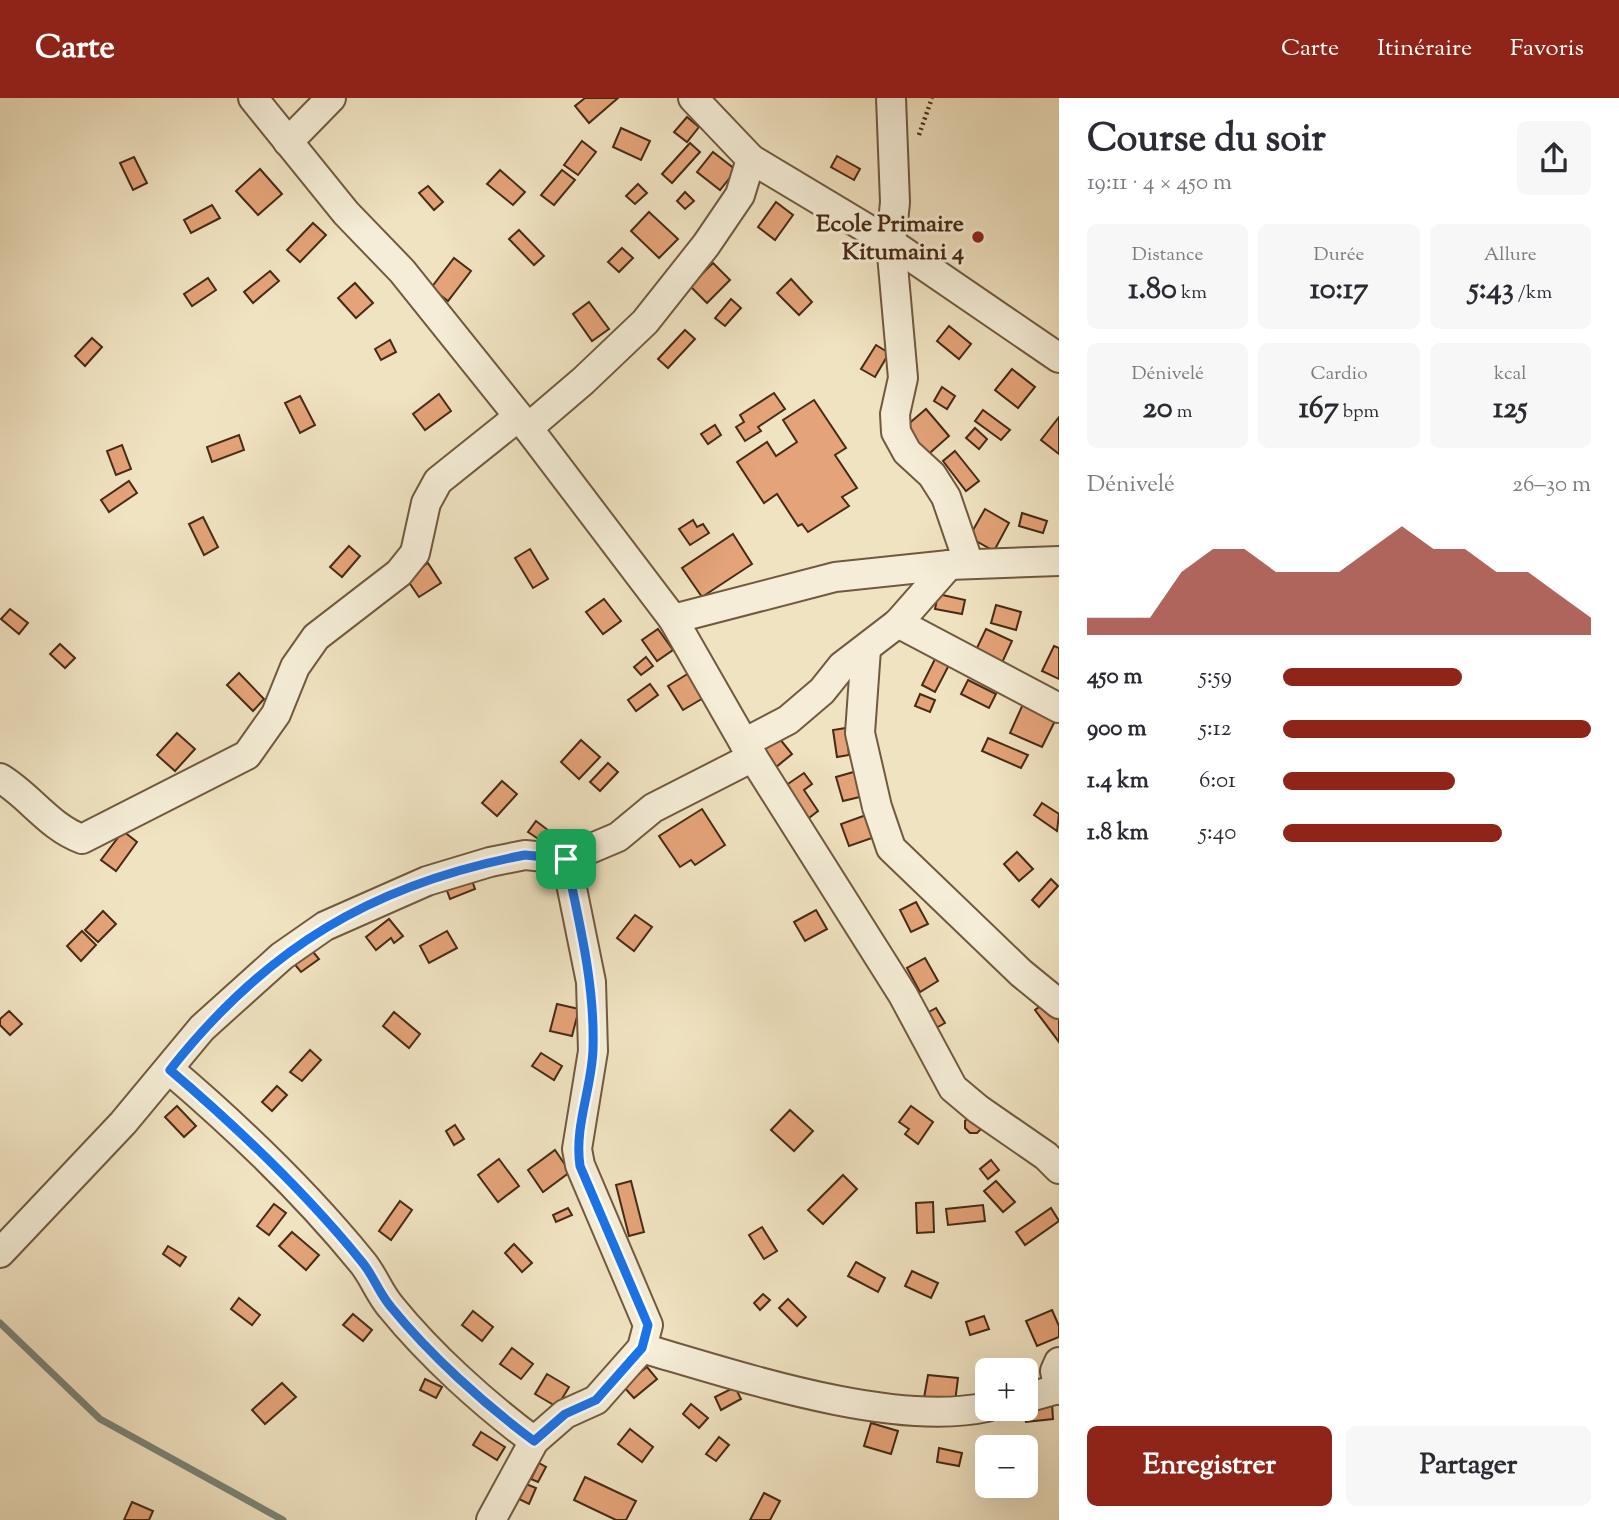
<!DOCTYPE html>
<html lang="fr">
<head>
<meta charset="utf-8">
<style>
  :root { --surface:#fff; --page:#f7f7f7; --text:#2b2b33; --muted:#7c7c81; --accent:#8f2418 }
  body { margin:0; font-family:"Sorts Mill Goudy",serif; background:var(--page); color:var(--text); height:100vh; display:flex; flex-direction:column; font-size:26px; white-space:nowrap }
  * { box-sizing:border-box; margin:0 }
  p { font-size:23px; color:var(--muted) }
  .icon { flex:none; width:38px; height:38px; fill:none; stroke:currentColor; stroke-width:2; stroke-linecap:round; stroke-linejoin:round }
  .map { position:relative; flex:1; overflow:hidden }
  .side { display:flex; flex-direction:column; background:var(--surface); width:560px }
  .side>* { flex:none }
  .tools { position:absolute; left:975px; top:1260px; display:grid; gap:14px }
  .tools a { display:grid; place-items:center; width:63px; height:63px; border-radius:10px; background:var(--surface); box-shadow:0 7px 28px #0002; font-size:35px }
  .pin { position:absolute; display:grid; place-items:center; width:60px; height:60px; color:#fff; margin:-30px; border-radius:14px; box-shadow:0 4px 10px #0006 }
  .round { display:grid; place-items:center; flex:none; width:74px; height:74px; border-radius:10px; background:var(--page) }
  .head { display:flex; align-items:center; justify-content:space-between; height:119px; padding:0 28px }
  h1 { font-size:38px; font-weight:700; line-height:52px }
  .metrics { display:grid; grid-template-columns:repeat(3,1fr); gap:10px; height:119px; padding:7px 28px }
  .metrics div { display:grid; align-content:center; border-radius:10px; background:var(--page); text-align:center }
  .metrics b { font-size:30px; font-weight:700 }
  .metrics small { font-size:19px; font-weight:400 }
  .metrics p { font-size:19px }
  .chart { height:196px; padding:14px 28px }
  .chart p { display:flex; justify-content:space-between }
  .chart svg { width:100%; height:126px; margin-top:7px; fill:var(--accent); opacity:.7 }
  .action { display:flex; gap:14px; margin-top:auto; padding:14px 28px }
  .action a { flex:1; height:80px; border-radius:10px; background:var(--accent); color:#fff; font-size:28px; font-weight:700; line-height:80px; text-align:center }
  .action a+a { background:var(--page); color:var(--text) }
  ul { padding:0 28px; list-style:none; font-size:23px }
  li { display:grid; grid-template-columns:112px 84px 1fr; align-items:center; height:52px }
  li i { height:18px; border-radius:9px; background:var(--accent) }
  header { display:flex; align-items:center; gap:42px; box-sizing:border-box; height:98px; padding:0 35px; background:var(--accent); color:#fff }
  header strong { font-size:33px }
  nav { display:flex; gap:38px; margin-inline-start:auto; font-size:24px }
  main { display:flex; flex:1; min-height:0 }
  .map>svg:first-child { display:block }
  .lines { fill:none; stroke-linecap:round; stroke-linejoin:round }
  .stream { stroke:#798377; stroke-width:7 }
  .building { fill:#e4a378; stroke:#472b14; stroke-width:2 }
  .street-casing { stroke:#71593f; stroke-width:32 }
  .path { stroke:#472b14; stroke-width:4.5; stroke-dasharray:2 3.5; stroke-linecap:butt }
  .street { stroke:#f5edd7; stroke-width:28 }
  .route-casing { stroke:#fff; stroke-width:14 }
  .route { stroke:#1a73e8; stroke-width:9 }
  .poi-dot { fill:#8f2418; stroke:#f5edd7; stroke-width:2.5 }
  .labels { text-anchor:middle; stroke-width:6; stroke-linejoin:round; paint-order:stroke }
  .poi-label { font-size:24px; font-weight:bold; fill:#472b14; stroke:#f5edd7; text-anchor:end }
</style>
</head>
<body>
<header>
<strong>Carte</strong>
<nav><a>Carte</a><a>Itinéraire</a><a>Favoris</a></nav>
</header>
<main>
<div class="map">
<svg width="1059" height="1422" viewBox="0 0 1059 1422">
  <rect width="100%" height="100%" fill="#f0e3c1"/>
  <filter id="stains"><feTurbulence type="fractalNoise" baseFrequency=".00286" numOctaves="4"/><feColorMatrix values="0 0 0 0 .2 0 0 0 0 .09 0 0 0 0 .02 0 0 0 .5 -.17"/></filter>
  <radialGradient id="worn" r=".72"><stop offset=".6" stop-color="#630" stop-opacity="0"/><stop offset="1" stop-color="#630" stop-opacity=".3"/></radialGradient>
  <g class="lines">
    <!-- stream -->
    <path class="stream" d="M0,1225l100,96 183,101"/>
  </g>
  <!-- building -->
  <g class="building">
    <path d="M585,0h33l-29,25 -14,-17z"/>
    <path d="M687,19l12,10 -12,15 -13,-10z"/>
    <path d="M621,30l29,13 -9,19 -28,-13z"/>
    <path d="M582,43l14,11 -18,23 -14,-10z"/>
    <path d="M690,45l10,9 -28,31 -10,-9z"/>
    <path d="M713,54l23,18 -16,20 -23,-18z"/>
    <path d="M837,58l23,13 -6,11 -23,-13z"/>
    <path d="M134,59l13,26 -14,7 -13,-27z"/>
    <path d="M260,71l22,25 -24,21 -22,-24z"/>
    <path d="M500,72l25,22 -12,13 -26,-21z"/>
    <path d="M562,72l13,10 -21,25 -13,-10z"/>
    <path d="M638,86l9,9 -12,11 -9,-8z"/>
    <path d="M428,88l15,16 -9,8 -15,-17z"/>
    <path d="M685,94l9,9 -9,8 -8,-8z"/>
    <path d="M776,104l17,13 -18,25 -17,-13z"/>
    <path d="M212,107l8,13 -29,15 -7,-13z"/>
    <path d="M649,114l29,27 -19,19 -28,-27z"/>
    <path d="M313,125l13,12 -26,27 -13,-12z"/>
    <path d="M519,132l25,26 -10,9 -25,-26z"/>
    <path d="M622,150l11,10 -14,14 -11,-10z"/>
    <path d="M454,160l17,13 -23,30 -17,-13z"/>
    <path d="M713,165l17,17 -23,23 -17,-17z"/>
    <path d="M270,173l9,10 -26,22 -9,-11z"/>
    <path d="M208,180l8,12 -24,16 -8,-12z"/>
    <path d="M791,181l21,23 -13,13 -22,-22z"/>
    <path d="M355,185l18,20 -17,15 -18,-20z"/>
    <path d="M731,201l10,9 -16,18 -10,-8z"/>
    <path d="M589,204l20,27 -17,12 -19,-27z"/>
    <path d="M949,228l22,18 -12,15 -22,-18z"/>
    <path d="M685,232l10,9 -27,29 -10,-9z"/>
    <path d="M92,240l10,9 -17,19 -10,-10z"/>
    <path d="M390,242l6,12 -15,8 -6,-11z"/>
    <path d="M876,247l13,8 -14,24 -14,-8z"/>
    <path d="M1012,271l23,18 -17,21 -23,-18z"/>
    <path d="M942,289l13,9 -8,13 -13,-8z"/>
    <path d="M774,295l11,16 -27,18 3,4 -16,10 -9,-14 8,-5 -4,-7z"/>
    <path d="M439,296l12,17 -26,19 -12,-16z"/>
    <path d="M300,298l15,29 -15,8 -15,-30z"/>
    <path d="M814,302l32,48 -11,7 22,33 -15,9 7,9 -41,26 -6,-8 -4,2 -21,-32 -13,9 -27,-41 30,-20 9,14 21,-14 -14,-22z"/>
    <path d="M926,311l23,27 -26,23 -24,-27z"/>
    <path d="M983,312l27,20 -9,10 -26,-19z"/>
    <path d="M1059,319v37l-18,-14z"/>
    <path d="M715,327l6,10 -13,9 -7,-10z"/>
    <path d="M975,330l12,11 -8,10 -13,-11z"/>
    <path d="M239,337l5,15 -32,12 -5,-15z"/>
    <path d="M122,347l9,24 -15,6 -9,-24z"/>
    <path d="M955,353l24,30 -13,10 -23,-30z"/>
    <path d="M129,383l8,12 -28,19 -8,-12z"/>
    <path d="M985,411l24,14 -15,28 -25,-14z"/>
    <path d="M1022,415l25,8 -4,12 -24,-7z"/>
    <path d="M203,419l15,30 -14,8 -15,-31z"/>
    <path d="M693,422l4,7 6,-3 6,9 -19,12 -11,-16z"/>
    <path d="M733,436l19,30 -50,33 -20,-29z"/>
    <path d="M349,448l11,10 -18,21 -12,-10z"/>
    <path d="M530,451l18,30 -15,9 -18,-30z"/>
    <path d="M428,465l13,20 -22,14 -13,-19z"/>
    <path d="M938,496l27,6 -3,14 -27,-5z"/>
    <path d="M604,501l17,22 -18,13 -17,-22z"/>
    <path d="M996,507l25,7 -5,18 -25,-7z"/>
    <path d="M10,511l18,14 -9,11 -18,-15z"/>
    <path d="M658,531l15,21 -16,11 -15,-21z"/>
    <path d="M986,531l26,12 -11,24 -26,-13z"/>
    <path d="M60,546l15,14 -10,10 -15,-14z"/>
    <path d="M1054,548l5,2v31l-17,-8z"/>
    <path d="M646,559l7,9 -12,9 -7,-8z"/>
    <path d="M935,561l14,6 -14,27 -13,-7z"/>
    <path d="M239,575l25,26 -11,12 -26,-26z"/>
    <path d="M689,575l16,24 -22,13 -15,-24z"/>
    <path d="M968,582l28,14 -7,14 -28,-14z"/>
    <path d="M650,586l8,11 -22,16 -8,-11z"/>
    <path d="M920,596l15,6 -5,12 -15,-6z"/>
    <path d="M1023,606l33,15 -14,28 -32,-14z"/>
    <path d="M846,630l3,27 -12,2 -4,-27z"/>
    <path d="M177,635l18,16 -20,22 -18,-16z"/>
    <path d="M775,635l17,21 -17,14 -17,-21z"/>
    <path d="M988,640l40,17 -7,13 -39,-17z"/>
    <path d="M581,642l19,17 -21,22 -18,-17z"/>
    <path d="M608,665l10,9 -18,19 -10,-9z"/>
    <path d="M857,673l7,25 -21,5 -7,-24z"/>
    <path d="M804,675l8,11 -8,6 14,21 -13,10 -23,-33z"/>
    <path d="M502,683l15,13 -20,22 -15,-13z"/>
    <path d="M1042,705l17,11 -2,17 -23,-16z"/>
    <path d="M702,711l23,36 -30,20 -4,-5 -11,7 -21,-31z"/>
    <path d="M866,717l9,22 -26,9 -8,-22z"/>
    <path d="M536,723l17,13 -7,10 -18,-12z"/>
    <path d="M123,733l14,11 -21,29 -15,-11z"/>
    <path d="M1017,754l16,17 -14,12 -15,-17z"/>
    <path d="M470,777l5,14 -25,10 -5,-14z"/>
    <path d="M1051,781l7,7 -19,21 -7,-7z"/>
    <path d="M916,804l12,22 -17,8 -11,-22z"/>
    <path d="M816,812l11,19 -22,12 -11,-19z"/>
    <path d="M103,813l13,13 -18,18 -13,-12z"/>
    <path d="M635,817l17,12 -18,24 -17,-13z"/>
    <path d="M389,821l14,17 -9,7 -3,-5 -15,12 -10,-13z"/>
    <path d="M82,833l14,14 -15,16 -14,-15z"/>
    <path d="M447,833l10,17 -28,15 -9,-17z"/>
    <path d="M309,849l10,12 -18,13 -10,-12z"/>
    <path d="M925,860l13,23 -18,11 -13,-24z"/>
    <path d="M1047,903l12,16v25l-24,-32z"/>
    <path d="M557,906l22,5 -7,27 -22,-5z"/>
    <path d="M936,910l9,15 -9,5 -9,-15z"/>
    <path d="M9,913l13,13 -12,11 -10,-10v-6z"/>
    <path d="M394,914l26,22 -11,14 -26,-22z"/>
    <path d="M310,952l11,10 -19,21 -12,-9z"/>
    <path d="M541,955l21,13 -8,14 -22,-14z"/>
    <path d="M277,988l10,9 -15,16 -10,-9z"/>
    <path d="M177,1008l19,20 -12,11 -19,-20z"/>
    <path d="M911,1008l22,16 -15,22 -13,-10 4,-5 -10,-7z"/>
    <path d="M790,1012l23,21 -19,20 -23,-21z"/>
    <path d="M970,1018l12,12 -5,5h-7l-5,-5v-7z"/>
    <path d="M455,1027l9,14 -10,6 -8,-14z"/>
    <path d="M555,1052l15,22 -27,20 -15,-22z"/>
    <path d="M499,1061l20,27 -21,16 -20,-27z"/>
    <path d="M991,1062l8,10 -11,9 -8,-10z"/>
    <path d="M843,1077l14,14 -34,35 -15,-14z"/>
    <path d="M631,1083l13,51 -15,4 -13,-51z"/>
    <path d="M996,1083l19,21 -12,10 -19,-21z"/>
    <path d="M400,1103l12,9 -21,30 -12,-9z"/>
    <path d="M933,1104l1,30 -17,1 -1,-30z"/>
    <path d="M274,1106l12,9 -17,22 -12,-9z"/>
    <path d="M983,1107l2,16 -37,4 -2,-16z"/>
    <path d="M568,1110l4,7 -16,7 -3,-7z"/>
    <path d="M1051,1110l8,13 -34,24 -9,-13z"/>
    <path d="M762,1129l15,24 -13,8 -15,-24z"/>
    <path d="M292,1134l27,23 -13,15 -27,-24z"/>
    <path d="M514,1146l18,19 -10,9 -17,-19z"/>
    <path d="M168,1148l18,11 -6,9 -17,-12z"/>
    <path d="M856,1164l29,16 -7,14 -30,-16z"/>
    <path d="M912,1173l26,12 -7,15 -26,-12z"/>
    <path d="M763,1196l7,6 -10,10 -6,-7z"/>
    <path d="M239,1200l21,17 -8,10 -21,-16z"/>
    <path d="M788,1201l18,18 -9,9 -18,-18z"/>
    <path d="M1052,1212l7,16v11l-22,9 -11,-25z"/>
    <path d="M473,1213l20,16 -11,14 -20,-16z"/>
    <path d="M353,1216l19,16 -9,11 -20,-16z"/>
    <path d="M984,1218l5,13 -19,6 -4,-13z"/>
    <path d="M512,1250l21,16 -12,15 -21,-15z"/>
    <path d="M647,1269l10,12 -23,19 -11,-12z"/>
    <path d="M547,1276l22,13 -12,20 -22,-13z"/>
    <path d="M928,1277l30,3 -3,24 -31,-4z"/>
    <path d="M425,1281l17,8 -6,11 -16,-8z"/>
    <path d="M282,1285l14,14 -31,27 -13,-14z"/>
    <path d="M735,1289l6,12 -20,11 -6,-13z"/>
    <path d="M1052,1305l1,16 -27,3 -2,-13z"/>
    <path d="M691,1306l17,14 -9,10 -16,-14z"/>
    <path d="M871,1325l27,8 -7,23 -27,-8z"/>
    <path d="M630,1331l23,18 -11,15 -24,-18z"/>
    <path d="M481,1334l24,15 -8,13 -24,-15z"/>
    <path d="M719,1339l10,8 -13,16 -10,-7z"/>
    <path d="M939,1350l23,5 -3,13 -22,-4z"/>
    <path d="M539,1365l7,4 -8,15 -7,-3z"/>
    <path d="M585,1379l51,24 -10,19h-10l-42,-20z"/>
    <path d="M526,1386l10,4 -7,16 -10,-5z"/>
    <path d="M764,1395l16,8 -10,19h-20z"/>
    <path d="M132,1404l21,9 -4,9h-25z"/>
  </g>
  <g class="lines">
    <!-- street casing -->
    <g class="street-casing">
      <g id="street">
        <path d="M253,0l93,115 56,58 126,157 145,191 71,124 159,252 50,93 25,21 68,47 13,13"/>
        <path d="M693,0l58,61 140,84 168,115"/>
        <path d="M891,0l4,104 -4,41 12,135 -8,36 1,18 11,20 25,23 14,22 23,67"/>
        <path d="M288,44l43,-44"/>
        <path d="M528,330l55,-47 62,-59 61,-77 34,-50 11,-36"/>
        <path d="M673,521l162,-42 114,-12 110,-4"/>
        <path d="M898,525l161,85"/>
        <path d="M866,551l-6,84 17,74 14,41 130,125 38,31"/>
        <path d="M744,645l44,-23 34,-29 20,-25 56,-43 51,-58"/>
        <path d="M0,680c30,18 49,49 82,61l165,-84 29,-41 19,-47 21,-30 83,-64 16,-20 11,-50 12,-22 80,-64"/>
        <path d="M170,972c68,58 135,122 192,192 11,13 17,31 29,45 39,48 93,97 143,134"/>
        <path d="M0,1155l123,-130 79,-95 80,-72 43,-30 102,-45 63,-19 35,-7 41,4 52,-22 35,-29 100,-51"/>
        <path d="M642,1250c94,27 250,80 345,59"/>
        <path d="M1059,1264l-4,9 4,19"/>
        <path d="M1026,1300l32,-9"/>
        <path d="M491,1422l43,-79 31,-27 31,-14 46,-52 6,-23 -68,-160 -3,-16 16,-98 -2,-69 -25,-123"/>
      </g>
    </g>
    <!-- path -->
    <path class="path" d="M919,37l13,-37"/>
    <!-- street -->
    <use href="#street" class="street"/>
  </g>
  <g class="lines">
    <!-- route casing -->
    <g class="route-casing">
      <path id="route" d="M525,757l41,4c13,63 29,125 27,190 -1,39 -19,77 -13,117l68,159 -6,23 -46,52 -31,14 -31,27c-50,-37 -104,-86 -143,-134 -12,-14 -18,-32 -29,-45 -57,-70 -124,-134 -192,-192 95,-121 202,-186 355,-215z"/>
    </g>
    <!-- route -->
    <use href="#route" class="route"/>
  </g>
  <!-- markers -->
  <circle class="poi-dot" cx="978" cy="139" r="7"/>
  <g class="labels">
    <!-- poi labels -->
    <g class="poi-label">
      <text x="964" y="133">Ecole Primaire<tspan x="964" dy="28">Kitumaini 4</tspan></text>
    </g>
  </g>
  <rect width="100%" height="100%" filter="url(#stains)"/>
  <rect width="100%" height="100%" fill="url(#worn)"/>
</svg>
<div class="tools">
<a>+</a>
<a>−</a>
</div>
<div class="pin" style="left:566px;top:761px;background:#1e9e55"><svg class="icon" aria-label="arrive" viewBox="0 0 24 24"><path d="M6 21V4h12l-3 4 3 4H6"/></svg></div>
</div>
<section class="side">
<div class="head"><div><h1>Course du soir</h1><p>19:11 · 4 × 450 m</p></div><a class="round"><svg class="icon" aria-label="share" viewBox="0 0 24 24"><path d="M12 15V3M7 8l5-5 5 5M5 13v7h14v-7"/></svg></a></div>
<div class="metrics">
<div><p>Distance</p><b>1.80<small> km</small></b></div>
<div><p>Durée</p><b>10:17</b></div>
<div><p>Allure</p><b>5:43<small> /km</small></b></div>
</div>
<div class="metrics">
<div><p>Dénivelé</p><b>20<small> m</small></b></div>
<div><p>Cardio</p><b>167<small> bpm</small></b></div>
<div><p>kcal</p><b>125</b></div>
</div>
<div class="chart"><p><span>Dénivelé</span>26–30 m</p>
<svg viewBox="0 0 160 44" preserveAspectRatio="none"><path d="M0 44V38L10 38L20 38L30 22L40 14L50 14L60 22L70 22L80 22L90 14L100 6L110 14L120 14L130 22L140 22L150 30L160 38V44z"/></svg>
</div>
<ul>
<li><b>450 m</b>5:59<i style="width:58%"></i></li>
<li><b>900 m</b>5:12<i style="width:100%"></i></li>
<li><b>1.4 km</b>6:01<i style="width:56%"></i></li>
<li><b>1.8 km</b>5:40<i style="width:71%"></i></li>
</ul>
<div class="action"><a>Enregistrer</a><a>Partager</a></div>
</section>
</main>
</body>
</html>
